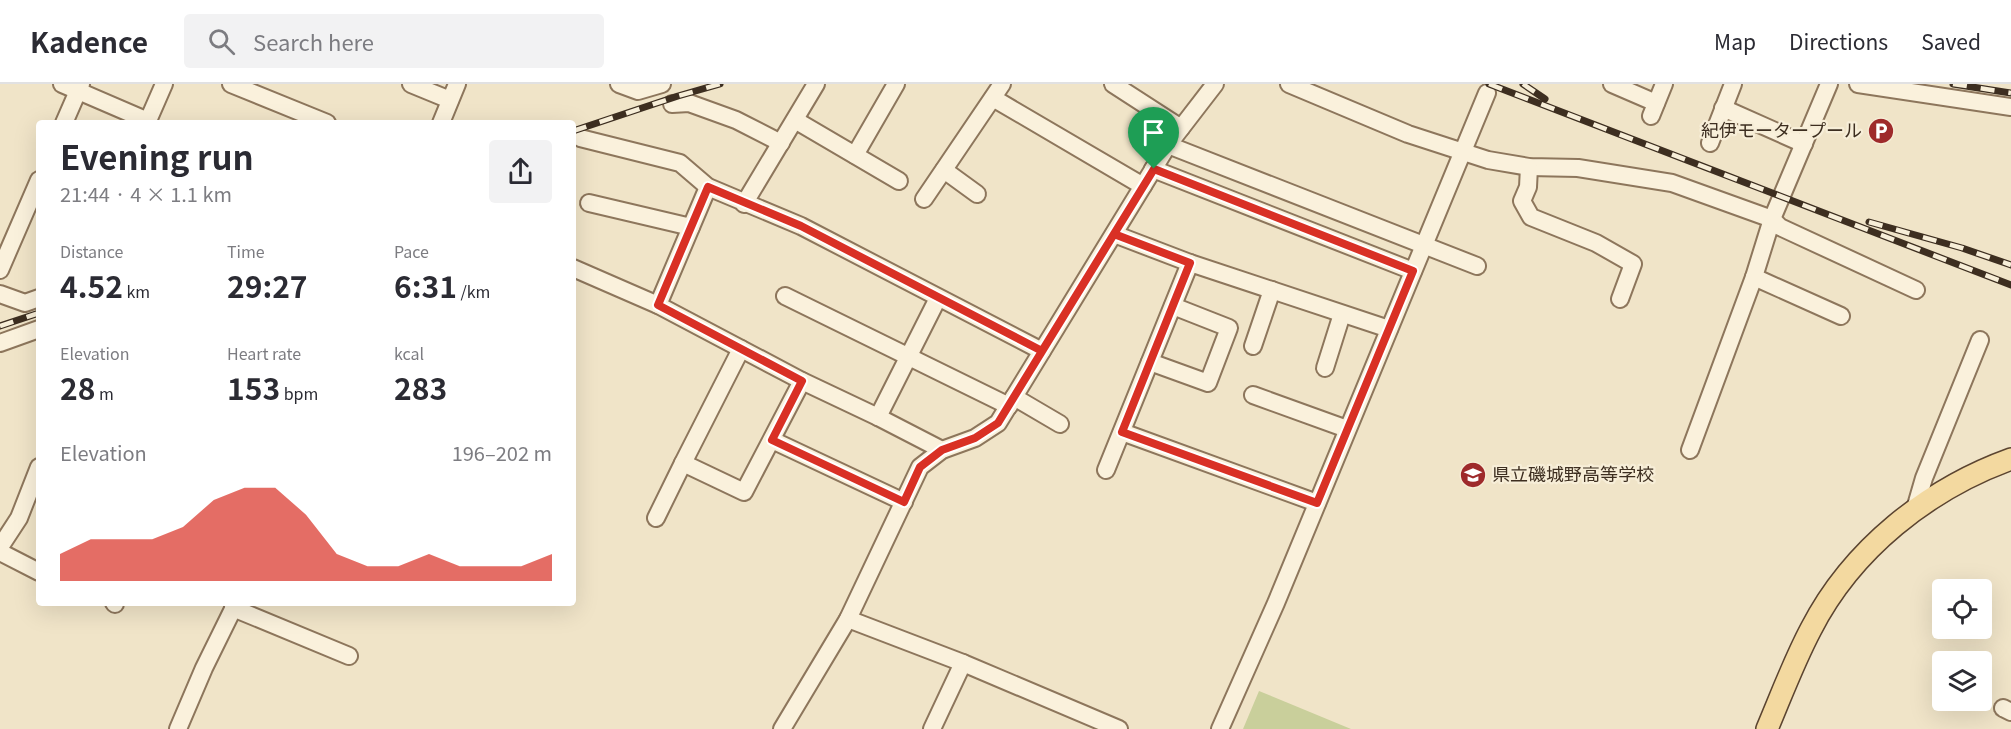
<!DOCTYPE html>
<html lang="en">
<head>
<meta charset="utf-8">
<style>
  :root { --surface:#fff; --page:#f2f2f3; --text:#2b2b33; --muted:#7c7c81; --line:#e1e1e2; --accent:#d93025 }
  body { margin:0; font-family:Georgia,"Noto Sans JP",serif; background:var(--page); color:var(--text); height:100vh; display:flex; flex-direction:column; font-size:22px; white-space:nowrap }
  * { box-sizing:border-box; margin:0 }
  p { font-size:20px; color:var(--muted) }
  .icon { flex:none; width:33px; height:33px; fill:none; stroke:currentColor; stroke-width:2; stroke-linecap:round; stroke-linejoin:round }
  .map { position:relative; flex:1; overflow:hidden }
  .side { position:absolute; left:36px; top:36px; width:540px; height:486px; display:flex; flex-direction:column; background:var(--surface); border-radius:6px; box-shadow:0 6px 24px #0002 }
  .side>* { flex:none }
  .tools { position:absolute; left:1932px; top:495px; display:grid; gap:12px }
  .tools a { display:grid; place-items:center; width:60px; height:60px; border-radius:6px; background:var(--surface); box-shadow:0 6px 24px #0002; font-size:30px }
  .pin { position:absolute; display:grid; place-items:center; width:51px; height:51px; color:#fff; margin:-62px -26px; border-radius:50% 50% 50% 0; rotate:-45deg; box-shadow:0 0 6px #0007 }
  .pin .icon { rotate:45deg }
  .round { display:grid; place-items:center; flex:none; width:63px; height:63px; border-radius:6px; background:var(--page) }
  .head { display:flex; align-items:center; justify-content:space-between; height:102px; padding:0 24px }
  h1 { font-size:33px; font-weight:700; line-height:45px }
  .metrics { display:grid; grid-template-columns:repeat(3,1fr); gap:9px; height:102px; padding:6px 24px }
  .metrics div { display:grid; align-content:center }
  .metrics b { font-size:30px; font-weight:700 }
  .metrics small { font-size:16px; font-weight:400 }
  .metrics p { font-size:16px }
  .chart { height:168px; padding:12px 24px }
  .chart p { display:flex; justify-content:space-between }
  .chart svg { width:100%; height:108px; margin-top:6px; fill:var(--accent); opacity:.7 }
  header { display:flex; align-items:center; gap:36px; box-sizing:border-box; height:84px; padding:0 30px; background:var(--surface); border-bottom:2px solid var(--line) }
  header strong { font-size:28px }
  nav { display:flex; gap:33px; margin-inline-start:auto; font-size:21px }
  .search { width:420px; height:54px; background:var(--page); display:flex; align-items:center; gap:15px; box-sizing:border-box; padding:0 21px; border-radius:6px; color:var(--muted); font-size:22px }
  .map>svg:first-child { display:block }
  .green { fill:#c9cf9b }
  .lines { fill:none; stroke-linecap:round; stroke-linejoin:round }
  .minor-casing { stroke:#8d765c; stroke-width:20 }
  .major-casing { stroke:#5b4430; stroke-width:24 }
  .minor { stroke:#faf1dc; stroke-width:16 }
  .major { stroke:#f3d9a0; stroke-width:21 }
  .rail-casing { stroke:#3d2e20; stroke-width:7 }
  .rail { stroke:#f7eed8; stroke-width:4.5; stroke-dasharray:14; stroke-linecap:butt }
  .route-casing { stroke:#fff; stroke-width:12 }
  .route { stroke:#d93025; stroke-width:8 }
  .labels { text-anchor:middle; stroke-width:4.5; stroke-linejoin:round; paint-order:stroke }
  .poi-label { font-size:18px; fill:#3d2e20; stroke:#f7eed8; text-anchor:end }
</style>
</head>
<body>
<header>
<strong>Kadence</strong>
<div class="search"><svg class="icon" aria-label="search" viewBox="0 0 24 24"><circle cx="10" cy="10" r="6"/><path d="M15 15l6 6"/></svg>Search here</div>
<nav><a>Map</a><a>Directions</a><a>Saved</a></nav>
</header>
<div class="map">
<svg width="2011" height="645" viewBox="0 0 2011 645">
  <rect width="100%" height="100%" fill="#f0e4c8"/>
  <!-- green -->
  <path class="green" d="M1259,607l92,38h1h-109z"/>
  <g class="lines">
    <!-- minor casing -->
    <g class="minor-casing">
      <g id="minor">
        <path d="M62,0l86,37"/>
        <path d="M231,0l96,39"/>
        <path d="M411,0l39,16"/>
        <path d="M619,0l19,7 24,-7"/>
        <path d="M1113,0l68,44"/>
        <path d="M1289,0l119,50 80,26 41,7 49,1 94,15 100,36 8,8 136,63"/>
        <path d="M1612,0l44,19"/>
        <path d="M1858,0l153,23"/>
        <path d="M993,14l150,88"/>
        <path d="M672,20l17,-1 47,17 45,23"/>
        <path d="M1723,24l81,36"/>
        <path d="M1651,32l13,-32"/>
        <path d="M795,36l104,61"/>
        <path d="M64,39l17,-39"/>
        <path d="M147,39l17,-39"/>
        <path d="M441,39l16,-39"/>
        <path d="M580,54l100,25 28,24 93,39 241,125"/>
        <path d="M1710,59l23,-59"/>
        <path d="M1168,61l309,121"/>
        <path d="M855,71l41,-71"/>
        <path d="M1529,83l-1,20 -6,14 9,16 65,26 37,21 -13,35"/>
        <path d="M1153,85l260,102"/>
        <path d="M944,86l33,24"/>
        <path d="M924,115l78,-115"/>
        <path d="M589,119l102,24"/>
        <path d="M744,120l72,-120"/>
        <path d="M1114,150l76,29 199,66"/>
        <path d="M573,184l85,37 144,76 76,36 64,33"/>
        <path d="M0,186l39,-90"/>
        <path d="M1754,193l87,39"/>
        <path d="M0,210l25,9 14,-5"/>
        <path d="M785,212l224,110"/>
        <path d="M658,221l50,-118"/>
        <path d="M0,259l39,-14"/>
        <path d="M1253,262l19,-56"/>
        <path d="M741,265l-58,114 61,29 58,-111"/>
        <path d="M1150,278l58,21 21,-55 -56,-22"/>
        <path d="M1325,284l17,-54"/>
        <path d="M1253,311l94,34"/>
        <path d="M1014,313l46,27"/>
        <path d="M878,333l60,-119"/>
        <path d="M1122,348l195,71"/>
        <path d="M772,356l132,62"/>
        <path d="M1690,366l64,-173 18,-58 57,-135"/>
        <path d="M1106,386l84,-207"/>
        <path d="M1915,425l9,-31 56,-138"/>
        <path d="M656,434l27,-55"/>
        <path d="M0,463l19,-29 20,-51"/>
        <path d="M0,468l39,20"/>
        <path d="M114,519l1,1"/>
        <path d="M233,524l116,48"/>
        <path d="M848,535l115,44 156,66"/>
        <path d="M2003,624l8,4"/>
        <path d="M178,645l26,-61 32,-65"/>
        <path d="M782,645l66,-110 72,-152 22,-17 33,-12 23,-15 170,-278 47,-61"/>
        <path d="M932,645l31,-66"/>
        <path d="M1220,645l56,-126 211,-510"/>
      </g>
    </g>
    <!-- major casing -->
    <g class="major-casing">
      <path id="major" d="M1767,645c14,-33 27,-68 44,-100 41,-80 117,-140 200,-170"/>
    </g>
    <!-- minor -->
    <use href="#minor" class="minor"/>
    <!-- major -->
    <use href="#major" class="major"/>
    <!-- rail casing -->
    <g class="rail-casing">
      <g id="rail">
        <path d="M1489,0l522,201"/>
        <path d="M1523,0l22,15"/>
        <path d="M1953,0l58,9"/>
        <path d="M573,47l105,-35 42,-12"/>
        <path d="M1869,138l93,26 49,17"/>
        <path d="M0,242l39,-13"/>
      </g>
    </g>
    <!-- rail -->
    <use href="#rail" class="rail"/>
  </g>
  <g class="lines">
    <!-- route casing -->
    <g class="route-casing">
      <path id="route" d="M1154,85l-112,182 -241,-125 -93,-39 -50,118 144,76 -30,59 132,62 16,-35 22,-17 33,-12 23,-15 116,-189 76,29 -68,169 195,71 96,-232 -259,-102"/>
    </g>
    <!-- route -->
    <use href="#route" class="route"/>
  </g>
  <!-- icons -->
  <defs>
    <g id="parking-disc" transform="scale(1.35)"><circle r="9.5" fill="#9e2a2b" stroke="#f7eed8"/><path d="M-3.5-5.5H1a3.5 3.5 0 0 1 0 7H-1V5.5H-3.5ZM-1-3.4V-.6H.8a1.4 1.4 0 0 0 0-2.8Z" fill="#fff"/></g>
    <g id="school-disc" transform="scale(1.35)"><circle r="9.5" fill="#9e2a2b" stroke="#f7eed8"/><path d="M0-5L7-2L0 1L-7-2ZM-4 1L0 2.5L4 1V4Q0 6-4 4Z" fill="#fff"/></g>
  </defs>
  <g fill-rule="evenodd">
    <use href="#parking-disc" x="1881" y="47"/>
    <use href="#school-disc" x="1473" y="391"/>
  </g>
  <g class="labels">
    <!-- poi labels -->
    <g class="poi-label">
      <text x="1862" y="53">紀伊モータープール</text>
      <text x="1492" y="397" text-anchor="start">県立磯城野高等学校</text>
    </g>
  </g>
</svg>
<div class="tools">
<a><svg class="icon" aria-label="locate" viewBox="0 0 24 24"><circle cx="12" cy="12" r="6"/><path d="M12 2v4M12 18v4M2 12h4M18 12h4"/></svg></a>
<a><svg class="icon" aria-label="layers" viewBox="0 0 24 24"><path d="M12 4l9 5-9 5-9-5zM3 14l9 5 9-5"/></svg></a>
</div>
<div class="pin" style="left:1154px;top:85px;background:#1e9e55"><svg class="icon" aria-label="arrive" viewBox="0 0 24 24"><path d="M6 21V4h12l-3 4 3 4H6"/></svg></div>
<section class="side">
<div class="head"><div><h1>Evening run</h1><p>21:44 · 4 × 1.1 km</p></div><a class="round"><svg class="icon" aria-label="share" viewBox="0 0 24 24"><path d="M12 15V3M7 8l5-5 5 5M5 13v7h14v-7"/></svg></a></div>
<div class="metrics">
<div><p>Distance</p><b>4.52<small> km</small></b></div>
<div><p>Time</p><b>29:27</b></div>
<div><p>Pace</p><b>6:31<small> /km</small></b></div>
</div>
<div class="metrics">
<div><p>Elevation</p><b>28<small> m</small></b></div>
<div><p>Heart rate</p><b>153<small> bpm</small></b></div>
<div><p>kcal</p><b>283</b></div>
</div>
<div class="chart"><p><span>Elevation</span>196–202 m</p>
<svg viewBox="0 0 160 44" preserveAspectRatio="none"><path d="M0 44V33L10 27L20 27L30 27L40 22L50 11L60 6L70 6L80 17L90 33L100 38L110 38L120 33L130 38L140 38L150 38L160 33V44z"/></svg>
</div>
</section>
</div>
</body>
</html>
